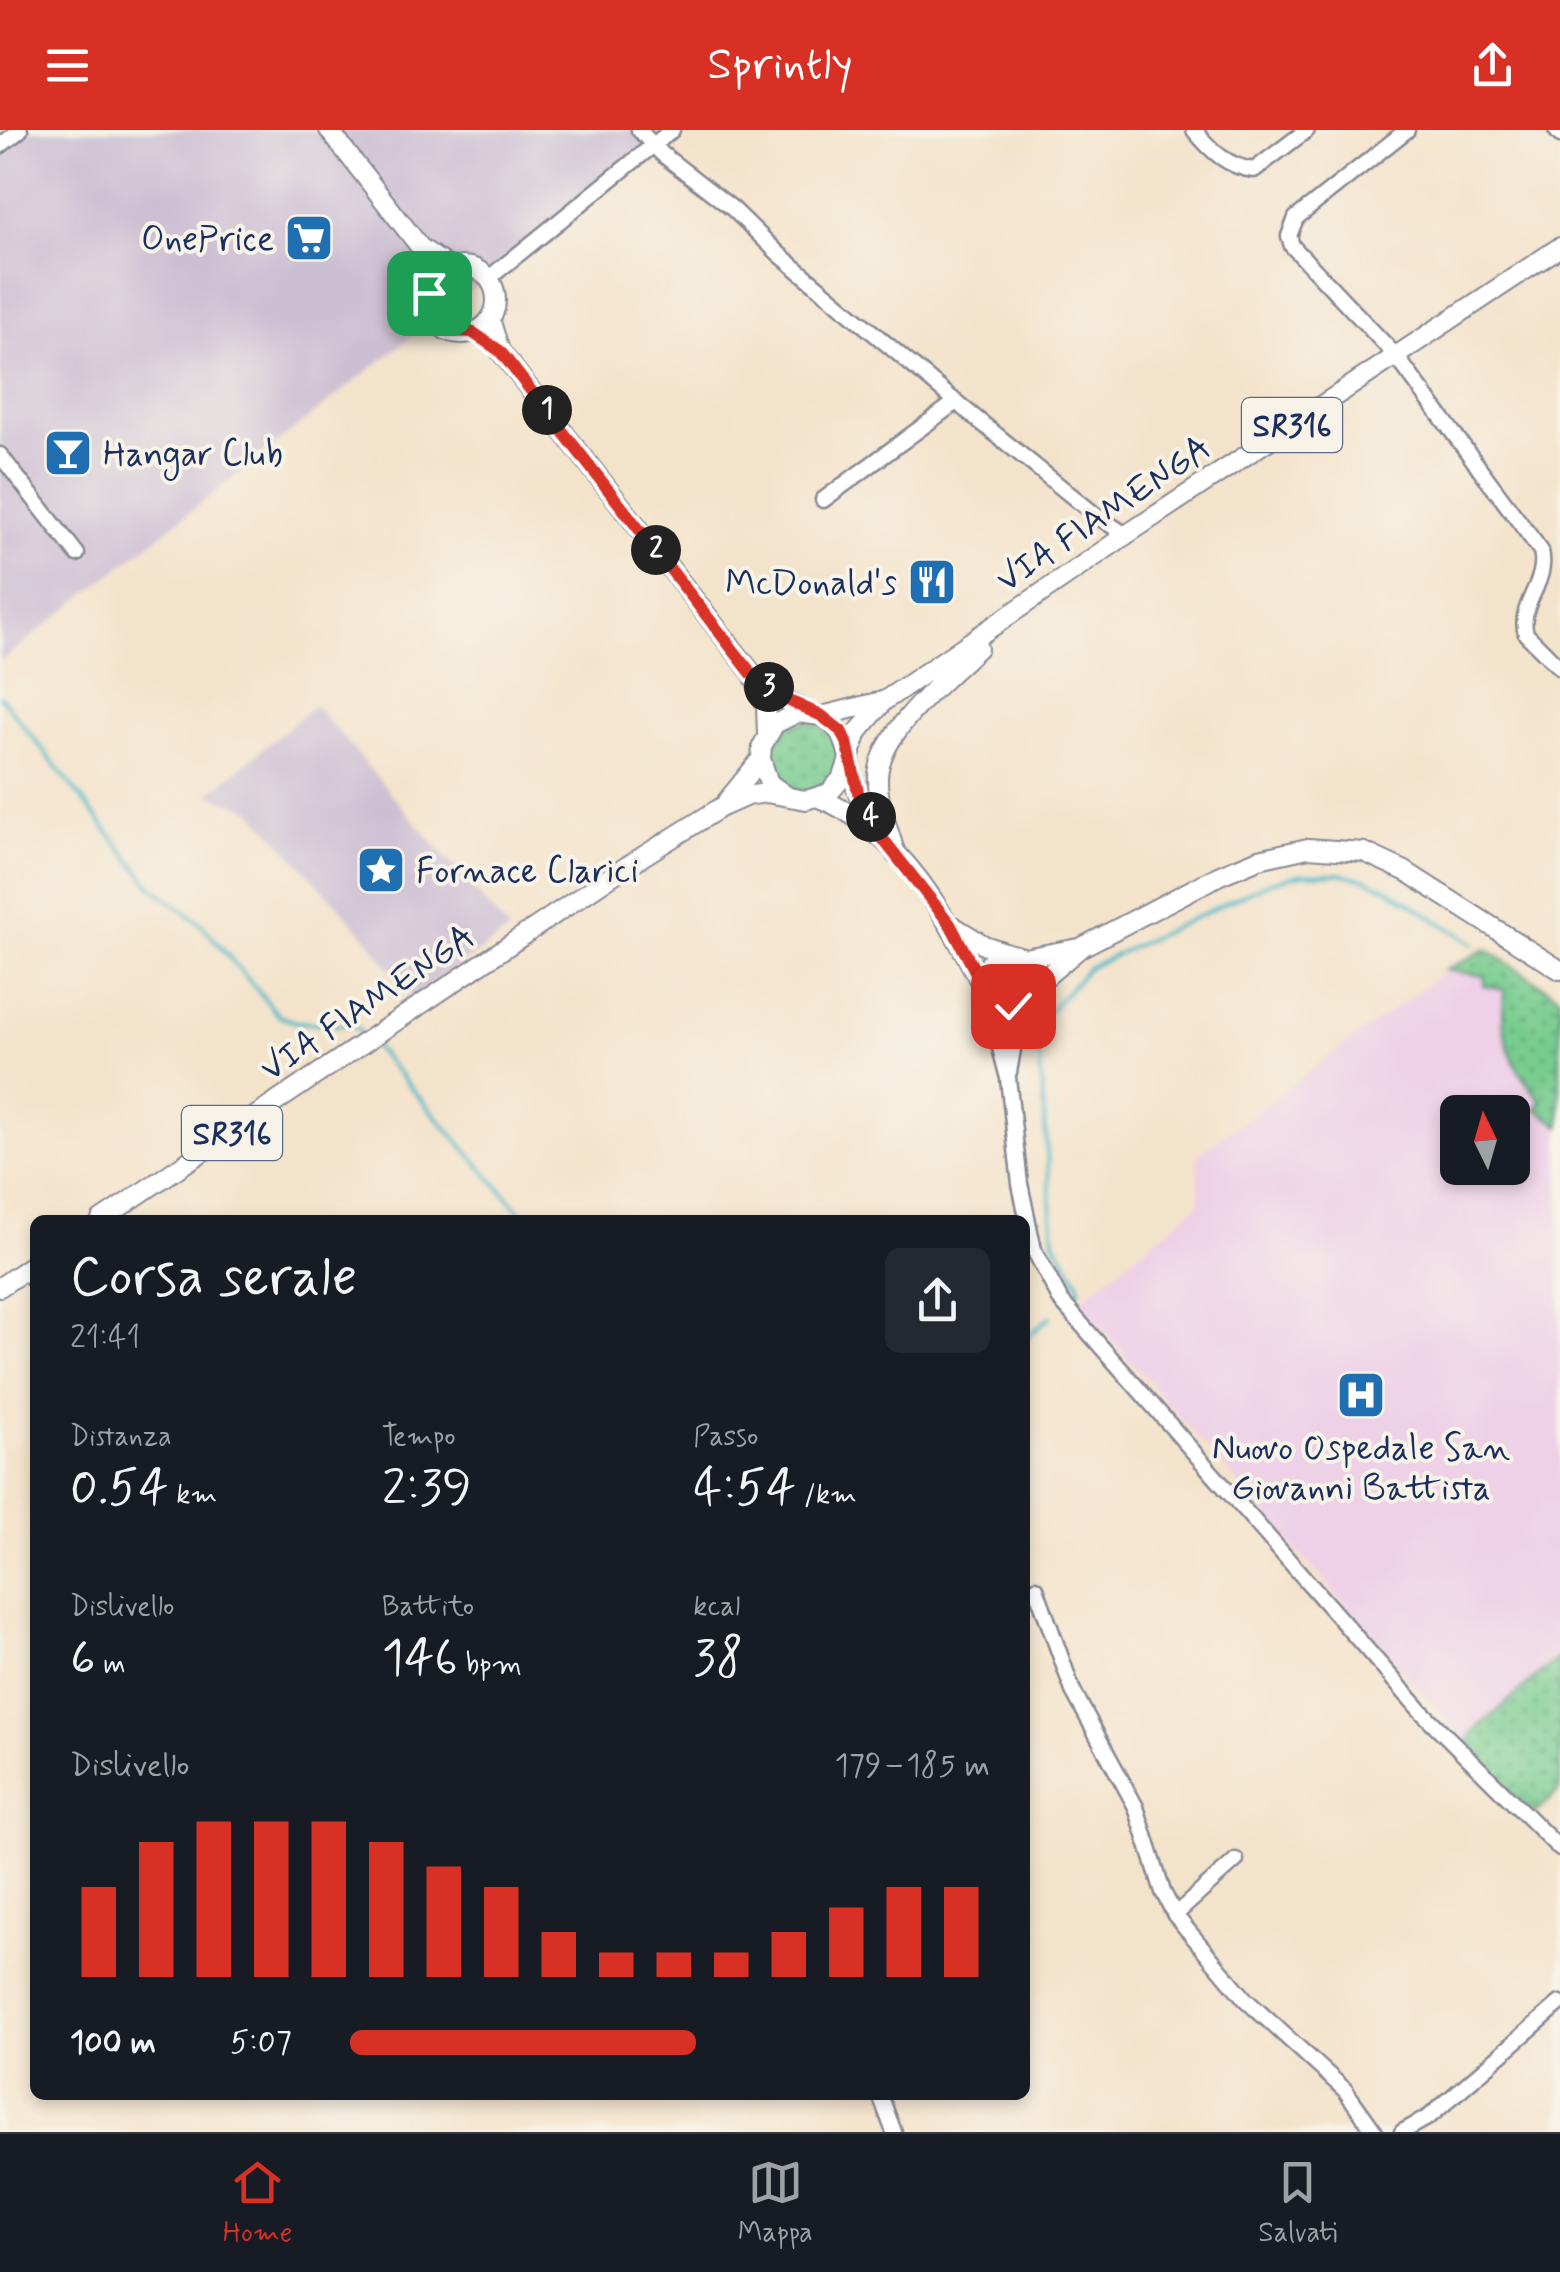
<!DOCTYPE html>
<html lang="it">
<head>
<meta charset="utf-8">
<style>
  :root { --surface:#171b24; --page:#242831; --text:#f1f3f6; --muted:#9ea1a6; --line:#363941; --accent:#d93025 }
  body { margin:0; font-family:Mynerve,sans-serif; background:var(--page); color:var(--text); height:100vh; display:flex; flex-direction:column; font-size:38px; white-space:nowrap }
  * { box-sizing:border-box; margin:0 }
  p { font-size:32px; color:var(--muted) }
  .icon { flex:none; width:55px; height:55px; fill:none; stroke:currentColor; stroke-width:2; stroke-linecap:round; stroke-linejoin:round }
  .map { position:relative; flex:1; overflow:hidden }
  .side { position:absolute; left:30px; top:1085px; width:1000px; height:885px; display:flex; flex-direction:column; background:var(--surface); border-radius:15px; box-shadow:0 5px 15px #0003 }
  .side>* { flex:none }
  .needle { width:65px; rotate:355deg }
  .controls { position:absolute; left:1440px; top:965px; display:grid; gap:20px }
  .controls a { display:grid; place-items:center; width:90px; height:90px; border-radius:15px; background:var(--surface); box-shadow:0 5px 15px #0003; font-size:50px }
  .pin { position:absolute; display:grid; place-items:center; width:85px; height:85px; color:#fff; margin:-42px; border-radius:20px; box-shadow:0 5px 15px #0006 }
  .km { position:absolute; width:50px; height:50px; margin:-25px; border-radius:50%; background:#222; color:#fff; font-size:28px; line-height:50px; text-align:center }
  .round { display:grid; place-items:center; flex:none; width:105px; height:105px; border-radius:15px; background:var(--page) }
  .head { display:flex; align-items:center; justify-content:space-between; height:170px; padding:0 40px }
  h1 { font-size:55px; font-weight:600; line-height:75px }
  .metrics { display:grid; grid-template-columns:repeat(3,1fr); gap:15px; height:170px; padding:10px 40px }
  .metrics div { display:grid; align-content:center }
  .metrics b { font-size:50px; font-weight:600 }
  .metrics small { font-size:28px; font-weight:400 }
  .metrics p { font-size:28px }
  .chart { height:280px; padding:20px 40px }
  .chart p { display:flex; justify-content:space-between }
  .chart svg { width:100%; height:180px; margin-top:10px; stroke:var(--accent); stroke-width:6 }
  ul { padding:0 40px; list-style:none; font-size:32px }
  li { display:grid; grid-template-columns:160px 120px 1fr; align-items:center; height:75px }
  li i { height:25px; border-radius:12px; background:var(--accent) }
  header { display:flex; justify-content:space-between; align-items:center; height:130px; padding:0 40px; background:var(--accent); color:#fff; font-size:45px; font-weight:600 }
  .menu { display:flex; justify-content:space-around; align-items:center; height:140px; border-top:2px solid var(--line); background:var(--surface); font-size:28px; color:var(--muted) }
  .menu a { display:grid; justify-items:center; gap:5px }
  .menu .current { color:var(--accent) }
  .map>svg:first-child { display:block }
  .built { fill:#eed0e7; fill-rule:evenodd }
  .industrial { fill:#ccbed3 }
  .grass { fill:url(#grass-dots); stroke:#4a7e76; stroke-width:2.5 }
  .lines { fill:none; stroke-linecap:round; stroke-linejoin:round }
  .stream { stroke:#4eb9ca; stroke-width:4 }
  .minor-casing { stroke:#888994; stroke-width:19 }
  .major-casing { stroke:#888994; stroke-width:22 }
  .minor { stroke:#fff; stroke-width:14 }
  .major { stroke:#fff; stroke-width:18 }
  .route-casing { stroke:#fff; stroke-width:20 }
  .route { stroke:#d93025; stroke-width:12 }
  .labels { text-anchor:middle; stroke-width:8; stroke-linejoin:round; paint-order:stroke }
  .shield { fill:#f7f3e8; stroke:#5d6a87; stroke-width:2.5 }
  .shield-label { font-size:32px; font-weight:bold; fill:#1b2f5e }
  .poi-label { font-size:35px; fill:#1b2f5e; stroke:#f7f3e8; text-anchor:end }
  .street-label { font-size:35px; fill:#1b2f5e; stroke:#f7f3e8 }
</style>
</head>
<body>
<header><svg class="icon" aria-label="menu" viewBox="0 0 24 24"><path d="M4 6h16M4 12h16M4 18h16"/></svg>Sprintly<svg class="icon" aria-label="share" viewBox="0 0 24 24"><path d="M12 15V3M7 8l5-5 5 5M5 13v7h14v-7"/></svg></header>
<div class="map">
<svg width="1560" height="2002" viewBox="0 0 1560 2002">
  <defs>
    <pattern id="grass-dots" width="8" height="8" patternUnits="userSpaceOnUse" patternTransform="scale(2.5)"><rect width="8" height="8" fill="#78cc8f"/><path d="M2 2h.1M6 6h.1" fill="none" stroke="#62a678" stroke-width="1.8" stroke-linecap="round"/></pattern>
  </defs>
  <rect width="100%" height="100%" fill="#f7f3e8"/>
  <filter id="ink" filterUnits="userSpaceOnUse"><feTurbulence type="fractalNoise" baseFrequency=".01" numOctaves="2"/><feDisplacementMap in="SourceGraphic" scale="20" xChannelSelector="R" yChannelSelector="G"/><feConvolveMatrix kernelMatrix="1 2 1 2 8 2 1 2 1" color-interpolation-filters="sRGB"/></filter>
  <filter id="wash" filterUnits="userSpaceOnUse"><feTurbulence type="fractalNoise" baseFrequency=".0048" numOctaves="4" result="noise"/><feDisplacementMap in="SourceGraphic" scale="40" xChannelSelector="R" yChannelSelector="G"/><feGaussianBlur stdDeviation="2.25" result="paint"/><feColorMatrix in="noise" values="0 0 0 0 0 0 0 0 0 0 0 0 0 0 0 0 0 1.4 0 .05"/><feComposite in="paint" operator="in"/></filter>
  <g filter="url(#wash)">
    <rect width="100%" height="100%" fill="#f4e3cb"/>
    <!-- built -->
    <path class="built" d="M1486,819l74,48v754l-48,43 -434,-492 122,-99 -3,-48 249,-185zM1458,982h54v56h-54z"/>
    <!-- industrial -->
    <g class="industrial">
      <path d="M0,0h680l-221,169 -459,363z"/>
      <path d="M315,575l194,226 -97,67 -44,-59 -117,-130 -43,-14z"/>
    </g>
    <!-- grass -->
    <g class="grass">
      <circle cx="805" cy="627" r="35"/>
      <path d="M1486,819l74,48v129l-24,-18 6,-7c-31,-33 -44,-66 -37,-111l-21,-4 1,-10 -39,-6z"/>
      <path d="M1560,1526v134l-25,23 -23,-19 -45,-51 8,-12z"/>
    </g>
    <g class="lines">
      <!-- stream -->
      <g class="stream">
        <path d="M0,566l152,191 49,37 78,92 17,6 59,4 10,11"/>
        <path d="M372,914l156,176"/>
        <path d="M1074,1166l6,-8 -2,-7 -24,-40 -15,-191 4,-32 45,-50 180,-85 34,-9h39l24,5 23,10 86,55"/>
        <path d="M1025,1209l25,-22"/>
      </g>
    </g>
  </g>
  <g filter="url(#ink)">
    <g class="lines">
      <!-- minor casing -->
      <g class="minor-casing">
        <g id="minor">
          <path d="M639,0l23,24 71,55 46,45 177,148 138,112 32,21"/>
          <path d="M1194,0c17,21 34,37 60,40l53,-40"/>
          <path d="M1407,0l-111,88 -7,18 3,10 104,110 145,195c8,32 -24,53 -15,83l34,34"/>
          <path d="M1556,0l4,5"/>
          <path d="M0,16l20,-16"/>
          <path d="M489,148l183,-148"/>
          <path d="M0,325l77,99"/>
          <path d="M823,370l133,-98"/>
          <path d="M985,862l23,86 12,106 14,66 27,51 360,410 139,138"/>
          <path d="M1009,942l6,-34 13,-39"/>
          <path d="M24,1141l11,11"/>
          <path d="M1036,1458l37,103 63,116 27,85 12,23 71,85 99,90 30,42"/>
          <path d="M1175,1785l61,-55"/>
          <path d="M880,1965l14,37"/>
          <path d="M1402,2002l27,-15 131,-114"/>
        </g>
      </g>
      <!-- major casing -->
      <g class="major-casing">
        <g id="major">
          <path d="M329,0l91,117 30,21"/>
          <circle cx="462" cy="170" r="34"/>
          <path d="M490,189l10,32 252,322 29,24 29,16"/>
          <path d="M753,544l13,33 1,27"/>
          <path d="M822,586c30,17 25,47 36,77 5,13 13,25 19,37"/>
          <path d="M787,666l-18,-13 -8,-24 1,-13 13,-22 22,-11 25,3 60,-15"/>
          <path d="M819,668c81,32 129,120 166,194"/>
          <path d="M727,671l34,-42"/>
          <path d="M896,725c-7,-25 -19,-52 -18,-78 1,-44 69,-100 100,-129"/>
          <path d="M953,796l31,19 27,9"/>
          <circle cx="1009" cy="850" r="26"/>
          <path d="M1024,828l55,-10"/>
          <path d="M1035,856l45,-38 140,-73 39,-16 49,-11 56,4 41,19 155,99"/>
          <path d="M101,1090l512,-345 107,-67 27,-12 19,-3 40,7 23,-7 14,-16 15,-45 26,-31 242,-166 434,-288"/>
          <path d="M0,1157l35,-24"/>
        </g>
      </g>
      <!-- minor -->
      <use href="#minor" class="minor"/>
      <!-- major -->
      <use href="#major" class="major"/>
    </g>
  </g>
  <g class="lines" filter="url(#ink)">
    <!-- route casing -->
    <g class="route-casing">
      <path id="route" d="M429,163v12l11,20 9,6 23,1 28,19 252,323 29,23 41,19 19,15 6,11 11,50 21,42 71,90 40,75 15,7h8"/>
    </g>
    <!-- route -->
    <use href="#route" class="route"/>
  </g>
  <!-- icons -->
  <defs>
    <g id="supermarket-square" transform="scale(2.5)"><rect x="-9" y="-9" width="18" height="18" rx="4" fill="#1f6fb2" stroke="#f7f3e8"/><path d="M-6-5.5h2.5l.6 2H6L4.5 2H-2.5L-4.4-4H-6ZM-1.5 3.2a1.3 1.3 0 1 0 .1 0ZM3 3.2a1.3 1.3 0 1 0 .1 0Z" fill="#fff"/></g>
    <g id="bar-square" transform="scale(2.5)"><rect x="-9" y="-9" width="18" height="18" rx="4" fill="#1f6fb2" stroke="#f7f3e8"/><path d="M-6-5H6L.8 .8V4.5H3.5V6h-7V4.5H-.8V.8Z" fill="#fff"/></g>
    <g id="restaurant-square" transform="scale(2.5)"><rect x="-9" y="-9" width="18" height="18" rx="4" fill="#1f6fb2" stroke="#f7f3e8"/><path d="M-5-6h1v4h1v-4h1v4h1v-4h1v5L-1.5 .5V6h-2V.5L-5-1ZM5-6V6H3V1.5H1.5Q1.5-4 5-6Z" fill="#fff"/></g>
    <g id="sight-square" transform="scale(2.5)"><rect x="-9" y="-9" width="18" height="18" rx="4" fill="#1f6fb2" stroke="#f7f3e8"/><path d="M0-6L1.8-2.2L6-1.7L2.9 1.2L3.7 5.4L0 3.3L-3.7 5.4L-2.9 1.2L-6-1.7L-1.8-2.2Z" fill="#fff"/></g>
    <g id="hospital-square" transform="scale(2.5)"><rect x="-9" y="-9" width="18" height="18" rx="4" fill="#1f6fb2" stroke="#f7f3e8"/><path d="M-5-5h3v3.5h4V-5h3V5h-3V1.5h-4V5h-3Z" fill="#fff"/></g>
  </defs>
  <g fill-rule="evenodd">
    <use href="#supermarket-square" x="309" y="108"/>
    <use href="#bar-square" x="68" y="323"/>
    <use href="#restaurant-square" x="932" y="452"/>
    <use href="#sight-square" x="381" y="740"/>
    <use href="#hospital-square" x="1361" y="1265"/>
  </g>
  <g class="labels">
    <!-- shield labels -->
    <g class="shield">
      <rect x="1242" y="268" width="100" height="54" rx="8"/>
      <rect x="182" y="976" width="100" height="54" rx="8"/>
    </g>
    <g class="shield-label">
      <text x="1292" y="306">SR316</text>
      <text x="232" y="1014">SR316</text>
    </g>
    <!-- poi labels -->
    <g class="poi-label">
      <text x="274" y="120">OnePrice</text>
      <text x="103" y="335" text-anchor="start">Hangar Club</text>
      <text x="897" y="464">McDonald's</text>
      <text x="416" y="752" text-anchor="start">Fornace Clarici</text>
      <text x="1361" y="1329" text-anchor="middle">Nuovo Ospedale San<tspan x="1361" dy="40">Giovanni Battista</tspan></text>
    </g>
    <!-- street labels -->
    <g class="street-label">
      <text transform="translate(1103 383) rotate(-34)" y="12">VIA FIAMENGA</text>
      <text transform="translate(367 872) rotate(-34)" y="12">VIA FIAMENGA</text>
    </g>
  </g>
</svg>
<div class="controls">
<a><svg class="needle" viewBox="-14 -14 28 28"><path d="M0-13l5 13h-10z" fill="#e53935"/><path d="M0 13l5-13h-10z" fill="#9ea1a6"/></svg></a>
</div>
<div class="pin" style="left:429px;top:163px;background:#1e9e55"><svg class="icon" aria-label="arrive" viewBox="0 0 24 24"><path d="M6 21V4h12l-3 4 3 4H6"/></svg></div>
<div class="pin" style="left:1013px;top:876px;background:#d93025"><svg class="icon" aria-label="check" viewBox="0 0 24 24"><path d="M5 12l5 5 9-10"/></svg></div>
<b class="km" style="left:547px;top:280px">1</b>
<b class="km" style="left:656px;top:420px">2</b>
<b class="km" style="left:769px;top:557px">3</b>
<b class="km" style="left:871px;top:687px">4</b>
<section class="side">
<div class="head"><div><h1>Corsa serale</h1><p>21:41</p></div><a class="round"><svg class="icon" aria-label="share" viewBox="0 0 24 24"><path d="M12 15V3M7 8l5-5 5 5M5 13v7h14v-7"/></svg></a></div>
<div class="metrics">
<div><p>Distanza</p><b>0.54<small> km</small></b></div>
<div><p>Tempo</p><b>2:39</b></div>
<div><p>Passo</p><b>4:54<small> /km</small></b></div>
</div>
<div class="metrics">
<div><p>Dislivello</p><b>6<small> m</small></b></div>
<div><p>Battito</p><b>146<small> bpm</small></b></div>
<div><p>kcal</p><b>38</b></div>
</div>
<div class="chart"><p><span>Dislivello</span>179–185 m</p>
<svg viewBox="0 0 160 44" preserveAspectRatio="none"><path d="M5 44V22M15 44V11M25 44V6M35 44V6M45 44V6M55 44V11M65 44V17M75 44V22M85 44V33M95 44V38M105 44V38M115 44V38M125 44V33M135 44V27M145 44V22M155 44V22"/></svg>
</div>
<ul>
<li><b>100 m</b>5:07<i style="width:54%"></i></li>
</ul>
</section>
</div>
<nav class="menu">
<a class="current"><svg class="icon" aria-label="home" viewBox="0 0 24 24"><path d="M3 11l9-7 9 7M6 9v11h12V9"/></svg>Home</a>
<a><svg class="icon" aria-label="map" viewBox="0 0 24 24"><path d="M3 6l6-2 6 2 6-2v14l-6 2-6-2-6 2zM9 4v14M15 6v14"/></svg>Mappa</a>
<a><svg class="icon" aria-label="saved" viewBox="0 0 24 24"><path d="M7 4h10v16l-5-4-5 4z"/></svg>Salvati</a>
</nav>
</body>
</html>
